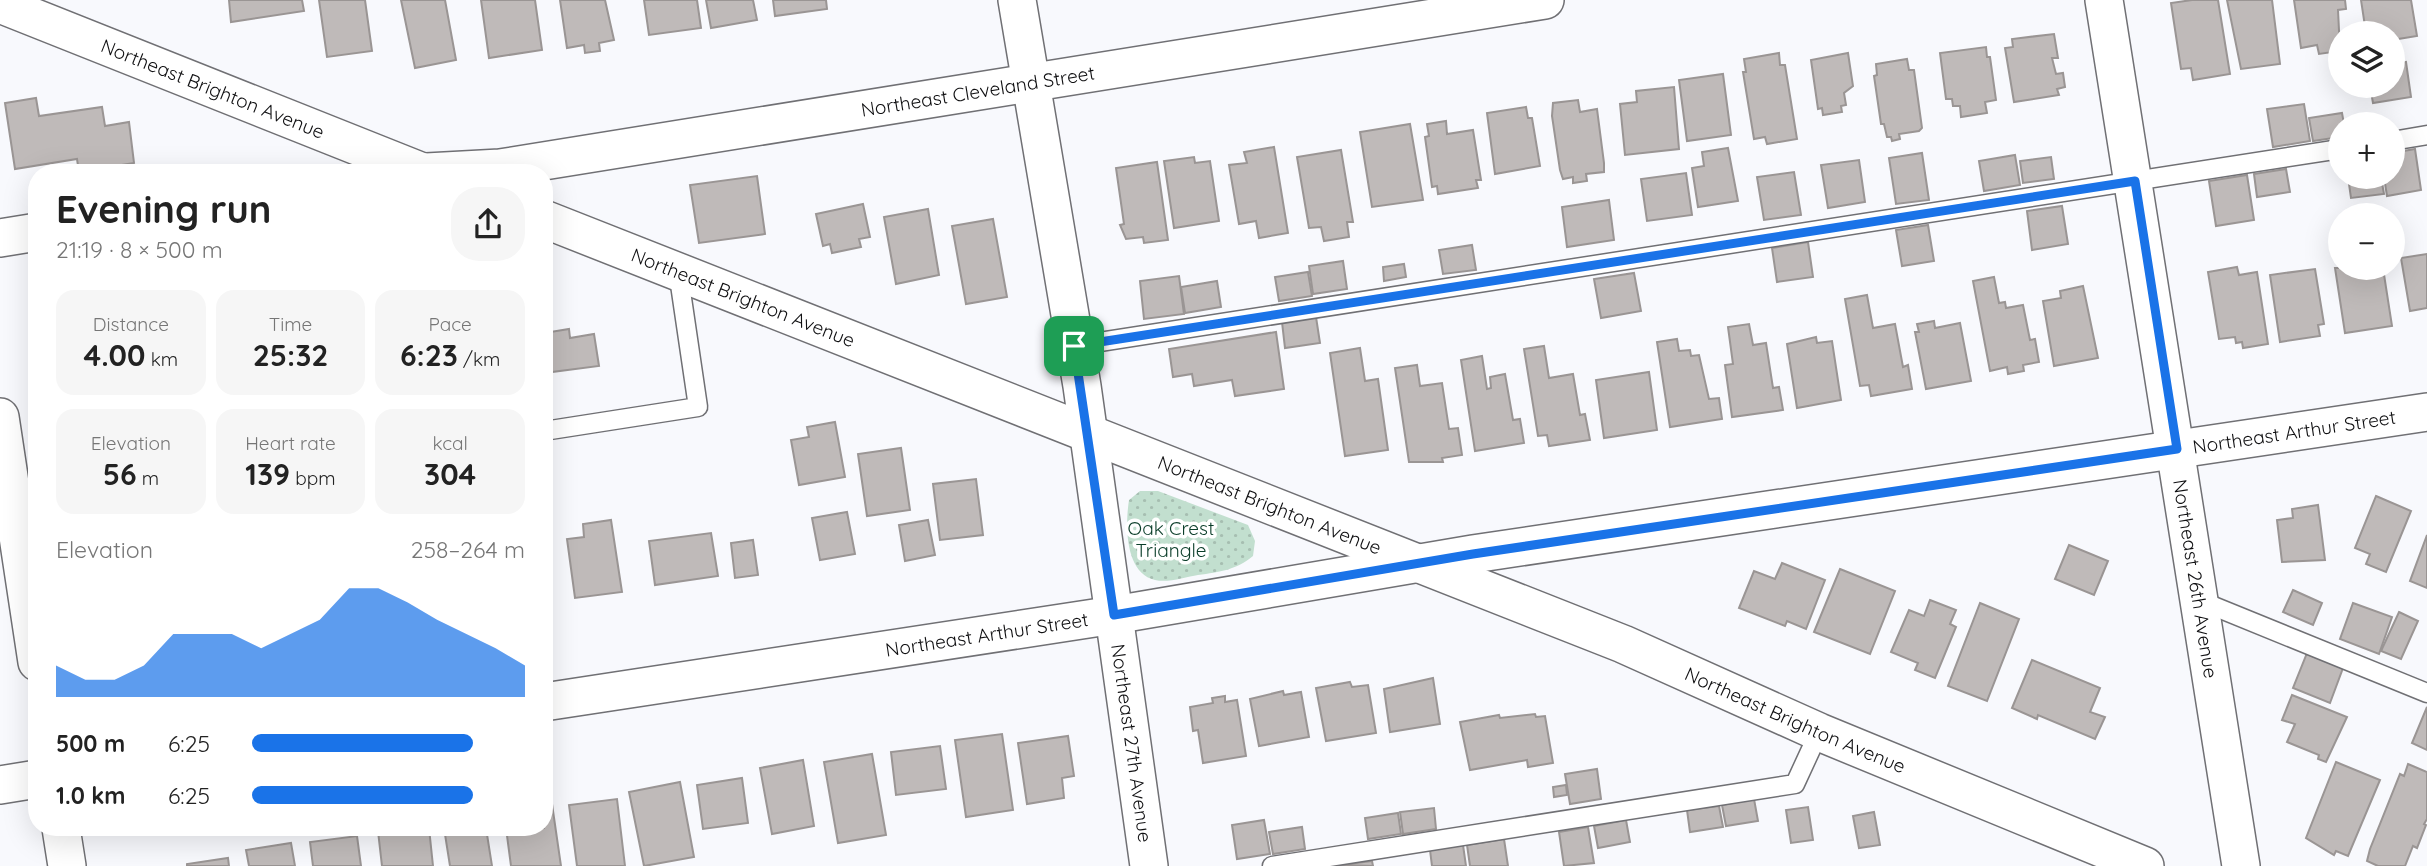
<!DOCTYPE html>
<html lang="en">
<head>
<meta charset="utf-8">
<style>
  :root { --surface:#fff; --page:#f6f6f6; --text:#222; --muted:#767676; --accent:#1a73e8 }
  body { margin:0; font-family:Quicksand,sans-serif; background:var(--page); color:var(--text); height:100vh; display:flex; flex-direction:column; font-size:26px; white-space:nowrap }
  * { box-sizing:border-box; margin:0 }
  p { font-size:23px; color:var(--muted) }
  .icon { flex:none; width:38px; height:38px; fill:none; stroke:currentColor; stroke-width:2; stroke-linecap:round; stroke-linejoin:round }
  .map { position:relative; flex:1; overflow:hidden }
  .drawer { position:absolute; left:28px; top:164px; width:525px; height:672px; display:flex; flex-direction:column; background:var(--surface); border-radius:28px; box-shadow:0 7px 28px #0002 }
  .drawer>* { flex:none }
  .buttons { position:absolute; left:2328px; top:21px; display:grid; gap:14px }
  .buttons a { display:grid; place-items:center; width:77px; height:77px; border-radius:50%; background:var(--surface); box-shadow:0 7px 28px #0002; font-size:35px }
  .pin { position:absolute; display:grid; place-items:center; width:60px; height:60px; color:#fff; margin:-30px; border-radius:14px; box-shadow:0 4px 10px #0006 }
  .round { display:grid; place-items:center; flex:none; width:74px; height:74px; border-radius:28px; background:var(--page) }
  .overview { display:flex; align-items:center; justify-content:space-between; height:119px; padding:0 28px }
  h1 { font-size:38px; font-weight:700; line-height:52px }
  .stats { display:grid; grid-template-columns:repeat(3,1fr); gap:10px; height:119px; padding:7px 28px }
  .stats div { display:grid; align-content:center; border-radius:18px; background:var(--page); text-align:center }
  .stats b { font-size:30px; font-weight:700 }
  .stats small { font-size:19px; font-weight:400 }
  .stats p { font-size:19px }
  .chart { height:196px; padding:14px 28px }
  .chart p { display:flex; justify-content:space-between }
  .chart svg { width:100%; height:126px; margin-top:7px; fill:var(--accent); opacity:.7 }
  ul { padding:0 28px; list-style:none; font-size:23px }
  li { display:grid; grid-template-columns:112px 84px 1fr; align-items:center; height:52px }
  li i { height:18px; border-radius:9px; background:var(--accent) }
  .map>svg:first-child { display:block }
  .park { fill:url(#park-dots) }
  .building { fill:#bfbab9; stroke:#9a9594; stroke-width:2 }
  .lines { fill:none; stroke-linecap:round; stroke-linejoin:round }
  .service-casing { stroke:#707074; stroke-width:21 }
  .minor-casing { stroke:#707074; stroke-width:40 }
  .service { stroke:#fff; stroke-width:18 }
  .minor { stroke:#fff; stroke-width:37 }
  .route-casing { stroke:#fff; stroke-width:14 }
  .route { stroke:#1a73e8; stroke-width:9 }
  .labels { text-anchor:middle; stroke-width:7; stroke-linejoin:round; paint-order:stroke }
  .street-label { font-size:19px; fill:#0f0f11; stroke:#fff }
  .park-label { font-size:19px; fill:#0a3d29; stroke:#fff }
</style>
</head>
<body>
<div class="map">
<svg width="2427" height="866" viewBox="0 0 2427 866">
  <defs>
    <pattern id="park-dots" width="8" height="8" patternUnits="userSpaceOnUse" patternTransform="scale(1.75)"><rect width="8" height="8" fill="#c2dfcf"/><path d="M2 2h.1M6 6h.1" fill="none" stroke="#a6beb1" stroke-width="1.8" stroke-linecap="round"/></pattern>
  </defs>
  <rect width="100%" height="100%" fill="#f8f9fd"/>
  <!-- park -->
  <path class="park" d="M1140,491h18l90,34 7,16 -2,15c-17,14 -33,16 -55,19 -12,2 -30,8 -43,5 -30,-7 -30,-54 -26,-80z"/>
  <!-- building -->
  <g class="building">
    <path d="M229,0h73l2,11 -73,11z"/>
    <path d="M319,0h46l7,51 -45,6z"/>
    <path d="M401,0h44l11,60 -41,8z"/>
    <path d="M481,0h54l7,50 -53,8z"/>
    <path d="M560,0h45l9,40 -15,3 1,8 -15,2 -1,-8 -17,3z"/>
    <path d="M644,0h53l4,28 -52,7z"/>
    <path d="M706,0h47l4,20 -46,8z"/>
    <path d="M773,0h53l1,9 -52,7z"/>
    <path d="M2192,0h26l12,74 -37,6 -2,-12 -10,1 -10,-66z"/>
    <path d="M2227,0h45l8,64 -39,5z"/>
    <path d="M2294,0h51l1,9 -8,1 2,41 -21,3 -2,-9 -16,3z"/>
    <path d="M2361,0h50l6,36 -25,4v-7h-26z"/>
    <path d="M2054,34l4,24h-6l4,16 7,-1 2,14 -8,2 2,6 -45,7 -9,-54 8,-1 -1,-8z"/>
    <path d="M1986,47l1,10h3l6,43 -11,2 2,11 -26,4 -1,-11h-7l-1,-7h-6l-6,-46z"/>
    <path d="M1779,53l1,12h5l12,74 -30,5 -2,-7 -11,2 -11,-67h3l-2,-13z"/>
    <path d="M1848,53l5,33 -9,7 2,12 -5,1 1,6 -19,3 -1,-7 -4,1 -7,-49z"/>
    <path d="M1907,59l2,11h5l8,58 -3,3 -20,3 1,5 -8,2 -1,-4h-4l-3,-13h-3l-7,-48 3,-1 -1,-11z"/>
    <path d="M2406,62l5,35 -38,6 -3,-17h22v-22z"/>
    <path d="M1723,74l8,61 -44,6 -8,-61z"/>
    <path d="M1674,87l5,62 -54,6 -5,-51 17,-2 -1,-11z"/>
    <path d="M36,98l3,18 63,-9 3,19 24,-4 5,41 -55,9 -2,-13 -62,10 -10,-66z"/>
    <path d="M1578,100l2,12 17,-3 7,54v9l-18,2 1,7 -14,2v-6l-10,2 -3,-9 -8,-54 1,-13z"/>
    <path d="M2304,104l6,37 -37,6 -6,-38z"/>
    <path d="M1526,107l2,11h4l8,48 -45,8 -8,-61z"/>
    <path d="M2342,113l2,11h-4v13l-27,4 -4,-23z"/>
    <path d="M1446,121l1,13 26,-4 8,50h-5l2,8 -40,6 -1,-8 -5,1 -7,-50 4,-1 -2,-12z"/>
    <path d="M1410,124l13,76 -51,7 -12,-75z"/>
    <path d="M1274,147l14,86 -29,5 -3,-17 -17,3 -10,-59 18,-2 -3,-11z"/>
    <path d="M1728,148l10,53 -40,6 -6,-39 12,-2 -2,-14z"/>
    <path d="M2415,149l6,41 -34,6 -3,-19h8v-24z"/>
    <path d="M1341,150l12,72h-6l2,15 -25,4 -3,-14 -12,1 -12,-71z"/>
    <path d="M1922,153l7,47 -33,4 -7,-46z"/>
    <path d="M2015,155l5,30 -36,6 -5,-30z"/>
    <path d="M1194,157l1,6 15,-2 9,60 -45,7 -10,-67z"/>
    <path d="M2051,157l3,22 -31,4 -3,-22z"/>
    <path d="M1859,160l6,42 -37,6 -7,-43z"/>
    <path d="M1157,162l11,78 -24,3 -1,-6 -17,2 -6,-14 4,-1 -8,-56z"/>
    <path d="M2286,169l4,23 -33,5 -3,-23z"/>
    <path d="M1794,172l7,43 -37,5 -7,-43z"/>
    <path d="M1686,173l6,42 -45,6 -6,-42z"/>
    <path d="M2247,175l7,45 -38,6 -7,-45z"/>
    <path d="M757,176l8,58 -66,9 -9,-58z"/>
    <path d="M2348,177h33l3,17 -33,4z"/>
    <path d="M1609,200l5,40 -47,7 -5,-40z"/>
    <path d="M863,204l7,33 -11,2 2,8 -29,6 -2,-9 -7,2 -7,-32z"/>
    <path d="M2062,206l6,38 -36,6 -5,-39z"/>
    <path d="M928,209l11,66 -43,9 -12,-67z"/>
    <path d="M993,219l14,78 -41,7 -14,-78z"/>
    <path d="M1928,225l6,36 -32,5 -6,-36z"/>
    <path d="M1808,242l5,35 -36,5 -5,-34z"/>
    <path d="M1472,245l4,25 -33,4 -4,-24z"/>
    <path d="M2427,254v54l-17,3 -9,-53z"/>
    <path d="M1343,261l4,28 -34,5 -4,-28z"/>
    <path d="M1404,264l2,13 -22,4 -1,-14z"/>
    <path d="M2237,267l2,8 18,-3 11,72 -25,4 -1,-6 -6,1 -1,-6 -16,2 -11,-67z"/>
    <path d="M2335,268h48l9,58 -47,7z"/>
    <path d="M2315,269l9,55 -6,1 2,11 -40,6 -10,-67z"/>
    <path d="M1308,272l4,24 -33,5 -4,-24z"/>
    <path d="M1634,273l7,38 -40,7 -7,-39z"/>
    <path d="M1179,276l5,38 -40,5 -4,-38z"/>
    <path d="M1994,277l5,26 6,-1 1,6 17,-3 7,35 5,-1 4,23 -16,3 1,6 -16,3 -1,-7 -17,4 -17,-90z"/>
    <path d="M1217,281l4,26 -36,6 -4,-26z"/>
    <path d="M2083,286l15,72 -44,8 -11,-65 18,-3 -1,-7z"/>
    <path d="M1867,295l6,33 22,-4 8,43 5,-2 4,24 -41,7 -2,-11 -9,1 -15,-87z"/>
    <path d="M1316,317l4,26 -35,5 -3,-26z"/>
    <path d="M1934,321l1,7 25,-5 11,58 -45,8 -11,-57h4l-2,-8z"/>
    <path d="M1749,324l4,21 13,-2 7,45 6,-1 4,23 -51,7 -7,-52 8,-1 -5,-37z"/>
    <path d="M569,329l1,9 24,-4 5,32 -55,7v-40z"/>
    <path d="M1276,332l8,57 -49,7 -3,-16 -38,6 -2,-12 -19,3 -4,-28z"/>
    <path d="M1816,337l1,6 15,-2 9,59 -44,8 -10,-64z"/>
    <path d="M1677,339l2,12 11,-1 1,6 8,-1 10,44 10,-1 3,21 -52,8 -13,-85z"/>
    <path d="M1544,346l5,32 24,-4 7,41 5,-1 5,26 -41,6 -2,-11 -9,1 -14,-87z"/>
    <path d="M1360,348l5,33 13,-2 10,71 -43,6 -15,-103z"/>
    <path d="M1482,356l5,33 4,-1 -1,-11 15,-3 8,46 7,-1 4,24 -49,8 -14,-91z"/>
    <path d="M1417,365l3,21 22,-3 7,46 9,-1 4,27 -20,3 1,4h-34l-14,-94z"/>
    <path d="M1649,372l8,58 -53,8 -8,-58z"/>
    <path d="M835,422l10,55 -46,8 -8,-45 18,-3 -2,-10z"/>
    <path d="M901,448l9,62 -43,6 -9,-62z"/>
    <path d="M976,479l7,56 -43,5 -7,-56z"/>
    <path d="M2376,496l35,15 -25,61 -20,-8 4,-10 -15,-6z"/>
    <path d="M2318,505l7,55 -43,2 -5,-42 16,-2 -1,-9z"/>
    <path d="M847,512l8,42 -35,6 -8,-42z"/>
    <path d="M611,520l11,72 -47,6 -8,-59 17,-2 -1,-13z"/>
    <path d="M928,520l7,35 -30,6 -6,-36z"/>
    <path d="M711,533l7,43 -63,9 -6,-44z"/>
    <path d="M2427,535v53l-17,-7z"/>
    <path d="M753,540l5,35 -23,3 -4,-35z"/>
    <path d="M2069,545l39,16 -14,34 -39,-16z"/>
    <path d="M1782,563l43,17 -19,49 -19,-8 -2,5 -46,-18 15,-37 21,8z"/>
    <path d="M1840,569l55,22 -25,63 -56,-22z"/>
    <path d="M2293,590l29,13 -9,22 -30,-13z"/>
    <path d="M1930,600l26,10 -6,14 6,3 -21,51 -20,-8 3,-7 -27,-11 18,-42 15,6z"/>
    <path d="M1980,603l39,16 -32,82 -39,-15z"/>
    <path d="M2353,603l39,14 -13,37 -39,-15z"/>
    <path d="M2399,612l19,9 -17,38 -20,-8z"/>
    <path d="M2307,653l36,15 -13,35 -37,-15z"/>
    <path d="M2032,660l68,28 -10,24 15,5 -10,22 -57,-24 -1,4 -25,-11z"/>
    <path d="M1433,678l7,46 -50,8 -6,-43z"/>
    <path d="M1350,682l2,5 16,-2 8,48 -50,8 -10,-53z"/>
    <path d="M1283,691l1,4 17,-3 8,45 -50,9 -9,-47z"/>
    <path d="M2292,695l55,22 -21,45 -8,-3 1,-4 -32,-13 8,-18 -13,-4z"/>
    <path d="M1225,696v6l12,-2 9,56 -43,7 -5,-33 -5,1 -3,-24 23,-4 -1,-5z"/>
    <path d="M2427,707v43l-15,-7z"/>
    <path d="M1535,714l1,3 9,-1 8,47 -25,4 -1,-7 -57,10 -10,-48 39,-7 1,3z"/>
    <path d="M1002,734l11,76 -47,7 -11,-77z"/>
    <path d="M1068,736l6,40 -12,2 2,20 -37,6 -9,-61z"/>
    <path d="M940,746l6,43 -50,6 -5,-43z"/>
    <path d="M872,754l14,81 -48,8 -14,-81z"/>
    <path d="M803,760l11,66 -42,8 -12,-66z"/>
    <path d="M2336,762l44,18 -32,76 -12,-5 -2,4 -28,-17z"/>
    <path d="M2408,764l19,8v47l-3,5 2,1 -9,23 -4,-2 -8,20h-27l-11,-5 3,-12 30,-75 4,2z"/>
    <path d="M1597,769l4,30 -31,5 -5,-30z"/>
    <path d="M742,778l6,45 -45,6 -6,-44z"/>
    <path d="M680,782l14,75 -50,9 -15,-74z"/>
    <path d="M1566,785l1,10 -13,2 -1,-10z"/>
    <path d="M617,799l8,67h-48l-8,-61z"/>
    <path d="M1754,799l4,22 -32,5 -4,-21z"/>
    <path d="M552,804l9,62h-50l-5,-38h38v-23z"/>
    <path d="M1719,806l4,21 -33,5 -3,-22z"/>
    <path d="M1808,807l5,33 -22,3 -5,-33z"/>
    <path d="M1434,808l2,21 -33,5 -3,-22z"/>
    <path d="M1874,812l6,33 -21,3 -6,-32z"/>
    <path d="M1398,813l3,21 -33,5 -3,-21z"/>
    <path d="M1264,820l6,34 -33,5 -5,-34z"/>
    <path d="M1626,820l4,22 -32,6 -4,-22z"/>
    <path d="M1302,827l3,22 -32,5 -4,-22z"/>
    <path d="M1588,827l6,36 -30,3 -5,-34z"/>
    <path d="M400,828h29l4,38h-51l-4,-35z"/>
    <path d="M444,828h42l6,38h-42z"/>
    <path d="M357,836l4,30h-48l-3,-24z"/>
    <path d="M1504,839l4,27h-38l-3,-21z"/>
    <path d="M291,843l4,23h-46l-3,-16z"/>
    <path d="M1463,845l3,21h-34l-2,-16z"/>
    <path d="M228,858l1,8h-42v-2z"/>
    <path d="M1372,861l1,5 -33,-1z"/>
  </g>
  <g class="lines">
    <!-- service casing -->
    <g class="service-casing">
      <g id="service">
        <path d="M2392,141l35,-6"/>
        <path d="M1074,346l1266,-197"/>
        <path d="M544,431l154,-24 -20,-136"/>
        <path d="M2201,601l226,92"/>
        <path d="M1272,866l523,-82 24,-52"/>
      </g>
    </g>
    <!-- minor casing -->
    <g class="minor-casing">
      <g id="minor">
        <path id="s1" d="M1017,0l65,386 67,480"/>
        <path id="s2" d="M2104,0l137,866"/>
        <path id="s3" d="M0,4l425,169"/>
        <path id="s4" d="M408,173l92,-5 1045,-168"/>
        <path id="s5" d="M544,219l1079,425 196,88 326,134"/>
        <path d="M0,238l37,-6"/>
        <path d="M0,417l37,245"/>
        <path id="s6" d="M544,702l570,-87 359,-61 954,-142"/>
        <path d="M0,785l37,-6"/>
        <path d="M61,828l6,38"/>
      </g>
    </g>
    <!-- service -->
    <use href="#service" class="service"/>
    <!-- minor -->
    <use href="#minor" class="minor"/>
  </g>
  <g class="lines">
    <!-- route casing -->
    <g class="route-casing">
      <path id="route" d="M2135,181l42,268 -704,105 -359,61 -40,-269z"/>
    </g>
    <!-- route -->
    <use href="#route" class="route"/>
  </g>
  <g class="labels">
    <!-- street labels -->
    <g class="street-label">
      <text dy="7" stroke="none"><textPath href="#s3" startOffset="229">Northeast Brighton Avenue</textPath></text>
      <text dy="7" stroke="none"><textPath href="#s4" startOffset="576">Northeast Cleveland Street</textPath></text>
      <text dy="7" stroke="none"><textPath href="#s5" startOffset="214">Northeast Brighton Avenue</textPath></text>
      <text dy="7" stroke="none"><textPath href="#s6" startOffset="1771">Northeast Arthur Street</textPath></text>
      <text dy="7" stroke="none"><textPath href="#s5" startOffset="780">Northeast Brighton Avenue</textPath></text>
      <text dy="7" stroke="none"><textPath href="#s2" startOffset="586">Northeast 26th Avenue</textPath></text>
      <text dy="7" stroke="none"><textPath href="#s6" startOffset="448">Northeast Arthur Street</textPath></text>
      <text dy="7" stroke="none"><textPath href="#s5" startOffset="1348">Northeast Brighton Avenue</textPath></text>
      <text dy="7" stroke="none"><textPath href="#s1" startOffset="752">Northeast 27th Avenue</textPath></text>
    </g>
    <!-- park labels -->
    <g class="park-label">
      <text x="1171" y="535">Oak Crest<tspan x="1171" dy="22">Triangle</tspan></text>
    </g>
  </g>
</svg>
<div class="buttons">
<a><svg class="icon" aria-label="layers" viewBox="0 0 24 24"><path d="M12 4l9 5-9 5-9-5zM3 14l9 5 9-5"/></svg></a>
<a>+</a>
<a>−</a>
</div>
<div class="pin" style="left:1074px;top:346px;background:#1e9e55"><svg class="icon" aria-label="arrive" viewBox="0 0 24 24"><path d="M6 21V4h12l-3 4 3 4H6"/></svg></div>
<section class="drawer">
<div class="overview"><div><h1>Evening run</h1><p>21:19 · 8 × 500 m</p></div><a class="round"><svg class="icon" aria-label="share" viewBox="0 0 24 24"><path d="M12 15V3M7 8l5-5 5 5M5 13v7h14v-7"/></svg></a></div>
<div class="stats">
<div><p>Distance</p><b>4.00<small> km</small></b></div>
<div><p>Time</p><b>25:32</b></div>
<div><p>Pace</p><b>6:23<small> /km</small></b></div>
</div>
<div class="stats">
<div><p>Elevation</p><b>56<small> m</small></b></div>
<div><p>Heart rate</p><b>139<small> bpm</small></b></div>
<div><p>kcal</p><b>304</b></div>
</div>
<div class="chart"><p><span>Elevation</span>258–264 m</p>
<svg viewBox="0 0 160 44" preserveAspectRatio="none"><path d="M0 44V33L10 38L20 38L30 33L40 22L50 22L60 22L70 27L80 22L90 17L100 6L110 6L120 11L130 17L140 22L150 27L160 33V44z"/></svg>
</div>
<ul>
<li><b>500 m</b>6:25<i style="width:81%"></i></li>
<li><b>1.0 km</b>6:25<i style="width:81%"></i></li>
</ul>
</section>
</div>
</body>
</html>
